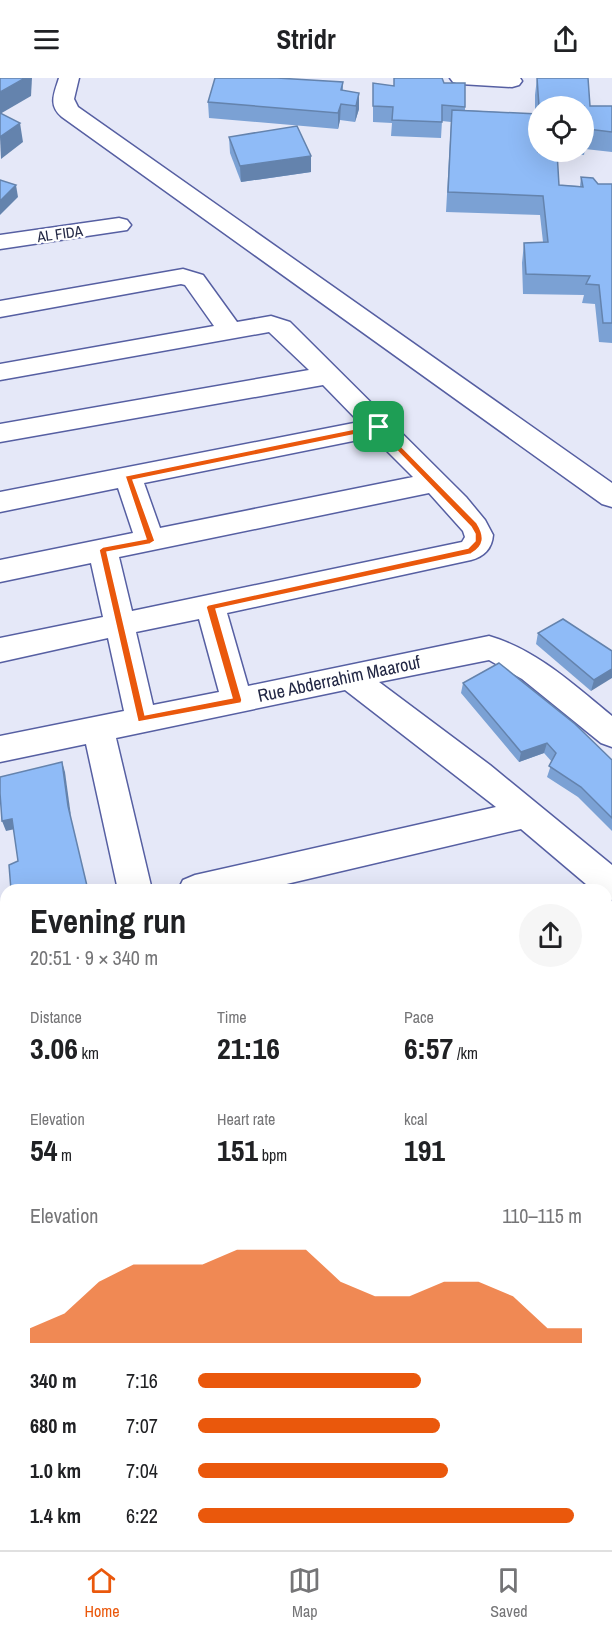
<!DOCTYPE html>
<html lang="en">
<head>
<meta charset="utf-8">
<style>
  :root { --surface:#fff; --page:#f6f6f6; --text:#202124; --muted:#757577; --line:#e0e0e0; --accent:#ea580c }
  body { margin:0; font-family:"Archivo Narrow",sans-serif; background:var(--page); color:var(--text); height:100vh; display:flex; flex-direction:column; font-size:22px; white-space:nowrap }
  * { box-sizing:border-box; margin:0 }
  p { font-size:20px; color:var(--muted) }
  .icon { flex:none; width:33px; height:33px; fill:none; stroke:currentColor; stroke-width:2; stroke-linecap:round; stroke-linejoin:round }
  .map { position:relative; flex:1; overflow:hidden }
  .sheet { position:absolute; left:0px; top:806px; width:612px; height:668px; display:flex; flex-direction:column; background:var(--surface); border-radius:18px 18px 0 0; box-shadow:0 6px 24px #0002 }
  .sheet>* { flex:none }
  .fabs { position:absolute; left:528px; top:18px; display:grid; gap:12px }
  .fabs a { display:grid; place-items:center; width:66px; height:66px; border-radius:50%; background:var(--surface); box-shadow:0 6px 24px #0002; font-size:30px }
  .pin { position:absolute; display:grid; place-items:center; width:51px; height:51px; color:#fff; margin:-26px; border-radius:12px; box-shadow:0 3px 9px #0006 }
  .round { display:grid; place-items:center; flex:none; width:63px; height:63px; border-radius:32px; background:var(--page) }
  .summary { display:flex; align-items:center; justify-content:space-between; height:102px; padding:0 30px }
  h1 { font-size:33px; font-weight:700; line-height:45px }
  .metrics { display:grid; grid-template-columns:repeat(3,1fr); gap:9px; height:102px; padding:6px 30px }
  .metrics div { display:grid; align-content:center }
  .metrics b { font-size:30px; font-weight:700 }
  .metrics small { font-size:16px; font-weight:400 }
  .metrics p { font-size:16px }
  .chart { height:168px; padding:12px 30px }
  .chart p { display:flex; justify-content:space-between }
  .chart svg { width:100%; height:108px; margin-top:6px; fill:var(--accent); opacity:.7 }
  ul { padding:0 30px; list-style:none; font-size:20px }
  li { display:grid; grid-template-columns:96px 72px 1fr; align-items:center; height:45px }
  li i { height:15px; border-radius:8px; background:var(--accent) }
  header { display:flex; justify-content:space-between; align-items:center; height:78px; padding:0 30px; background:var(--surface); font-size:27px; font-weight:700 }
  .tabs { display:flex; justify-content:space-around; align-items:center; height:84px; border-top:2px solid var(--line); background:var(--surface); font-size:16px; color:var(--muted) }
  .tabs a { display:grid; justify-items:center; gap:3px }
  .tabs .current { color:var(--accent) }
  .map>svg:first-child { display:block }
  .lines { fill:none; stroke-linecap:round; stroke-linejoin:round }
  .minor-casing { stroke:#565fa2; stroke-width:3 }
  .minor { fill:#fff; fill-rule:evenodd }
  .wall { fill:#7ba1d4 }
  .shaded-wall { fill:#6483ad }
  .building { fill:#8fbbf7; stroke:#6483ad; stroke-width:1.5 }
  .route { fill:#ea580c; stroke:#fff; stroke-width:1.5; fill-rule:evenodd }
  .labels { text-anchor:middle; stroke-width:4.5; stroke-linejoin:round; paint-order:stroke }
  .far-street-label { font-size:15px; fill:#222744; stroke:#fff }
  .street-label { font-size:18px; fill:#222744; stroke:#fff }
</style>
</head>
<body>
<header><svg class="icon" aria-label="menu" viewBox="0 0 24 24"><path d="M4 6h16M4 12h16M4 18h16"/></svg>Stridr<svg class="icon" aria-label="share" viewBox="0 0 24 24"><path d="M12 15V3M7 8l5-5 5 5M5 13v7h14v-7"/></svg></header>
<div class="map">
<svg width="612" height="1472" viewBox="0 0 612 1472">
  <rect width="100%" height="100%" fill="#e5e8f8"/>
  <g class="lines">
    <!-- minor casing -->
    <g class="minor-casing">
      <g id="minor">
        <path d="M59,0h20l-5,21 4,8 534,376v24l-10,-3 -540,-387c-14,-12 -8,-23 -3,-39z"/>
        <path d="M450,0h70l2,3 -3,4 -7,2 -52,-3 -7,-2z"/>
        <path d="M119,140l8,2 4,5 -4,5 -127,19v-14z"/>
        <path d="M183,191l20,6 34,47 34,-6 19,6 176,175 19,23 8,15c-1,14 -10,22 -22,25l-244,53 21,73 241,-50c48,14 85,49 123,80v31l-11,-4 -79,-64 -33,-19 -110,22 111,83 122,100v35l-6,-2v-8h-13l-72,-61 -260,61h-83l5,-10 12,-5 301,-68 -151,-117 -229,48 36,152h-34l-32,-146 -86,18v-26l124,-25 -16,-73 -108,24v-24l103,-21 -12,-54 -91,19v-22l133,-27 -15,-45 -118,24v-20l359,-70 -36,-37 -323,57v-18l309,-54 -40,-38 -269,48v-16l214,-38 -29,-41 -4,-1 -181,33v-16zM373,359l40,40 -253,51 -16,-45zM429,415l34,38 2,6 -3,5 -330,69 -13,-54zM199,541l20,73 -66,13 -17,-73z"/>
        <path d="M612,909v32l-6,2v-32z"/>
        <path d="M6,1058v38l-6,2v-38z"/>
        <path d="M606,1142l6,2v43l-6,-2z"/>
        <path d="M612,1270v48l-6,2v-48z"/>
        <path d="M0,1313l6,2v48l-6,-2z"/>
        <path d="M78,1467h47l3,5h-47z"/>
        <path d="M491,1467h48l3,5h-48z"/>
      </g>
    </g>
    <!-- minor -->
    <use href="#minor" class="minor"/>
  </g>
  <!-- wall -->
  <g class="wall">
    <path d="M537,0l53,28h22v46l-27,-3 -1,6 -10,-1 -1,-2h11v-46h-46l21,79 21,1 1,-9 17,7h14v159l-13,-1 -4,-38 -13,-1 2,-8 -61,-1 -1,-31 2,-20 19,-1 -3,-27 -94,-3 5,-90 -9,-1 -1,17 -50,-2 1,-13 -19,-1v-39l20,3 51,-3h21v27l70,4v-19z"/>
    <path d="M343,4v9l16,18 -4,13 -15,-2 -2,9 -129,-11 -1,-16z"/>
    <path d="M229,59l82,19v16l-70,10 -11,-29z"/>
    <path d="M538,555l74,18 -21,40 -55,-47z"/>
    <path d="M463,605l149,77v71l-34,-34 -31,-20 5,-15 -8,-9 -25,9 -58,-69z"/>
    <path d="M606,973l5,3h1v40l-6,-6z"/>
    <path d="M612,1362v110h-18l-4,-5h16v-98z"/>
  </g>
  <!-- shaded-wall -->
  <g class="shaded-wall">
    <path d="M25,0h7l-1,18 -31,18v-22z"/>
    <path d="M359,15v16l-4,13 1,-16z"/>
    <path d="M341,26l-1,16 -2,9v-16z"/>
    <path d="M20,45l3,19 -22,17 -1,-22z"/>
    <path d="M311,78v16l-70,10 -1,-16z"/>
    <path d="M16,107l2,12 -18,18v-14z"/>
    <path d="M612,591v9l-21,13 3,-11z"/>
    <path d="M547,665l-3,10 -25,9 2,-10z"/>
    <path d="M62,684l3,10 6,44 -3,-10z"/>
    <path d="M12,741l3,10 -9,2 -4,-10z"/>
    <path d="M0,839l6,42v15l-6,-42z"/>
    <path d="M6,1016v9l-6,2v-9z"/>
    <path d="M612,1089v4l-6,4v-4z"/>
    <path d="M0,1437l6,12v4l-6,-10z"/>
  </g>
  <!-- building -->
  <g class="building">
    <path d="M0,0h25l-25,14z"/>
    <path d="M215,0h62l66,4 -2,8 18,3 -3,13 -15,-2 -3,9 -130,-11z"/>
    <path d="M394,0h48l2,5h21v24l-23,-2v17l-50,-2 1,-13 -20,-1v-23l21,3z"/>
    <path d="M537,0h51l2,28h22v26l-24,-3 -1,7 -3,-1v-29h-45z"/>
    <path d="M452,32l86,4v38h19l2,33 24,2 -2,-10 12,1 5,6h14v139h-9l-4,-38 -13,-1 4,-8 -64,-2 -2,-31 24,-1 -5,-46 -95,-4z"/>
    <path d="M0,35l20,10 -20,14z"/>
    <path d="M297,48l14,30 -71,10 -11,-29z"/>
    <path d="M0,102l16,5 -16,16z"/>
    <path d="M563,541l49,32v18l-18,11 -56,-47z"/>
    <path d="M499,585l76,61 37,36v58l-31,-31 -32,-21 7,-13 -9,-10 -26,9 -58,-69z"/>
    <path d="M62,684l6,44 20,84h-77l-2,-25 9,-4 -6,-42 -10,2 -2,-28v-16z"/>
    <path d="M0,854l6,42v120l-6,2z"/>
    <path d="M606,973l5,3h1v28l-6,-6z"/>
    <path d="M606,1027l6,6v56l-6,4z"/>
    <path d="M0,1120l6,7v124l-6,-6z"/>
    <path d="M612,1364v108h-9l-4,-5h7v-95z"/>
    <path d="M0,1443l6,10v14h10l3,5h-19z"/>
    <path d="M185,1467h92l4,5h-93z"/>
    <path d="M336,1467h97l4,5h-98z"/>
  </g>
  <!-- route -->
  <path class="route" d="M379,346l98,99c8,13 8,23 -6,31l-255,55 26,91 -1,3 -103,19 -39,-172 4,-3 43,-8 -21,-63zM377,352l94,97 4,7v7l-7,7 -260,57 -2,2 26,91 -87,17 -38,-163 43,-8 5,-3 -22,-61z"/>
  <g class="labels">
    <!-- far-street labels -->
    <g class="far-street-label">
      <text transform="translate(60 156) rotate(-8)" y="5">AL FIDA</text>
    </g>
    <!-- street labels -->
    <g class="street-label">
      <text transform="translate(339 601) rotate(-12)" y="6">Rue Abderrahim Maarouf</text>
    </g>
  </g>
</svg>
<div class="fabs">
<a><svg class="icon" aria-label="locate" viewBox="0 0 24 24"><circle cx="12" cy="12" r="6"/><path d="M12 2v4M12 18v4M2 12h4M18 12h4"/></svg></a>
</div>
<div class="pin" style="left:379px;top:349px;background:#1e9e55"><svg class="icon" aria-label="arrive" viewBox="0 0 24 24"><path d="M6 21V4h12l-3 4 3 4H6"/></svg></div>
<section class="sheet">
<div class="summary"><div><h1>Evening run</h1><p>20:51 · 9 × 340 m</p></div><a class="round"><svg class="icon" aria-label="share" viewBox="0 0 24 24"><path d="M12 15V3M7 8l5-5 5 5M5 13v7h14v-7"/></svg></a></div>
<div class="metrics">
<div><p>Distance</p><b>3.06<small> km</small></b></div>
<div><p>Time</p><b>21:16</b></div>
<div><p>Pace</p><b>6:57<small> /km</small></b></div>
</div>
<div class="metrics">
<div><p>Elevation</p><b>54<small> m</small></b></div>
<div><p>Heart rate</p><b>151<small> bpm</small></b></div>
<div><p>kcal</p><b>191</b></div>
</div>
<div class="chart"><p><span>Elevation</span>110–115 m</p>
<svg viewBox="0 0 160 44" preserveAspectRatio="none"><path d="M0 44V38L10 32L20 19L30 12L40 12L50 12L60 6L70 6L80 6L90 19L100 25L110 25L120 19L130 19L140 25L150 38L160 38V44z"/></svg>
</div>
<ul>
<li><b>340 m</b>7:16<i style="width:58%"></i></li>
<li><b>680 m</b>7:07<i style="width:63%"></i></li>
<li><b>1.0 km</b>7:04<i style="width:65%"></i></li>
<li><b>1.4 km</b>6:22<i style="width:98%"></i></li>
</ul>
</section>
</div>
<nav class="tabs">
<a class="current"><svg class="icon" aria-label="home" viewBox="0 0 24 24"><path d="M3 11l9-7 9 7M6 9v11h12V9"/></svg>Home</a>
<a><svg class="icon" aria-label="map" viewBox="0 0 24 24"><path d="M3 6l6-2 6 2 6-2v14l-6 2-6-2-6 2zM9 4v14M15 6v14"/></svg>Map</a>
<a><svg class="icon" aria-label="saved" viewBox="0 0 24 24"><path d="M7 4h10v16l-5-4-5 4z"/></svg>Saved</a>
</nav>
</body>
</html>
